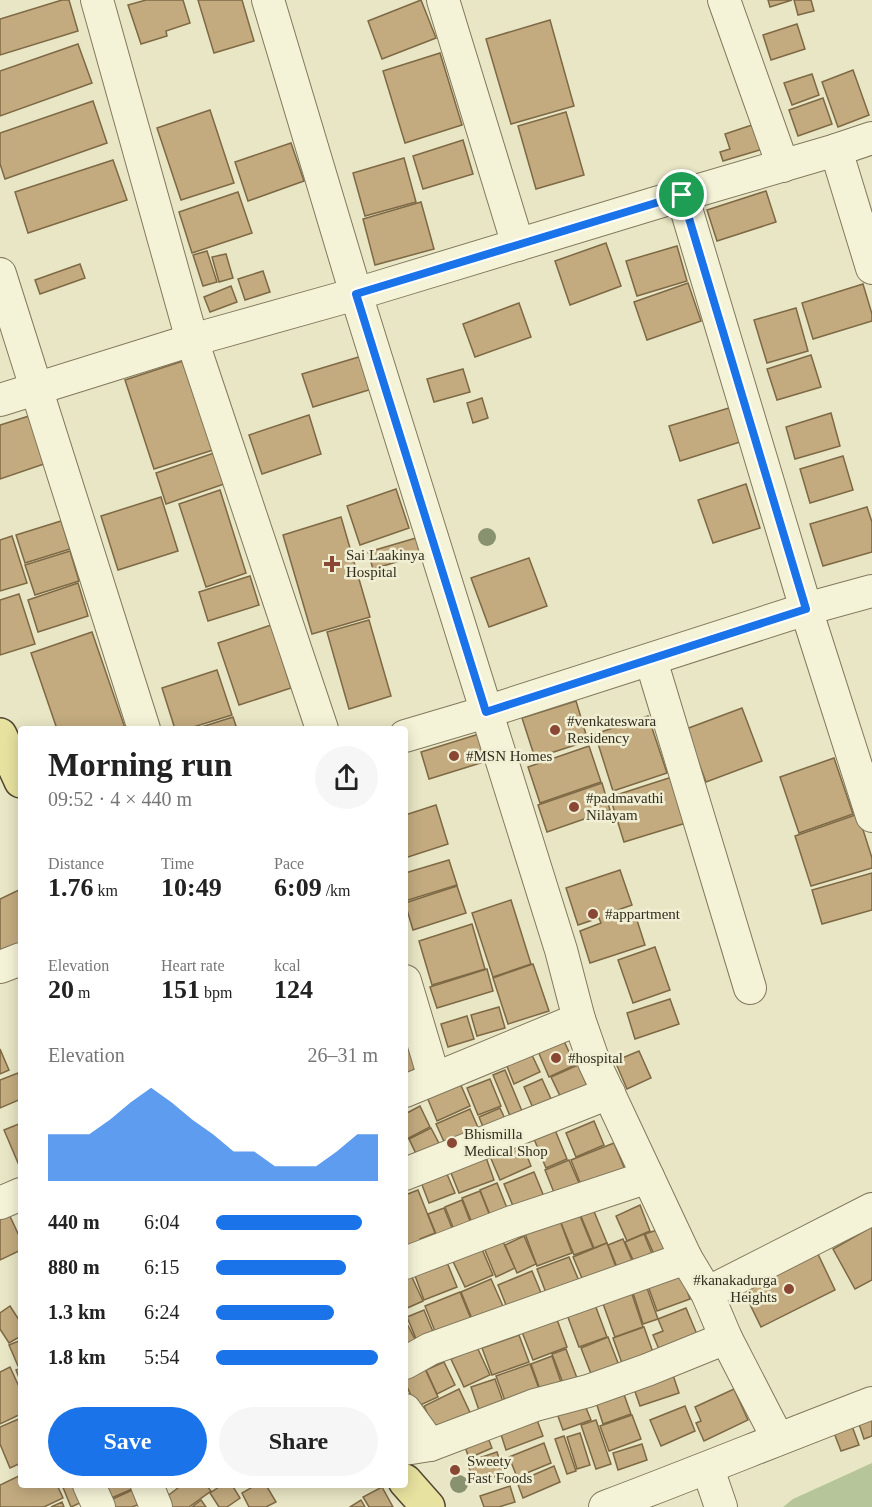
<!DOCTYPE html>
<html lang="en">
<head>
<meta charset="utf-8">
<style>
  :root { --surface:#fff; --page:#f6f6f6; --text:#222; --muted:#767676; --accent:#1a73e8 }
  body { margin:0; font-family:"Times New Roman",serif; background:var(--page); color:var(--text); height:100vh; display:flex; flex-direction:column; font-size:22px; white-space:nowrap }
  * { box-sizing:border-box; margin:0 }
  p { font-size:20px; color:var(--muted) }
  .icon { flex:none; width:33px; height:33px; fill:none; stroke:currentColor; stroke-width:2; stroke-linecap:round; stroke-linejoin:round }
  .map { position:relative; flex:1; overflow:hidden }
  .drawer { position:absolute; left:18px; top:726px; width:390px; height:762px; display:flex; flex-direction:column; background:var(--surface); border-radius:6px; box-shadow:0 3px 15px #0003 }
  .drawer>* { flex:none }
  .pin { position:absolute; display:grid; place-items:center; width:51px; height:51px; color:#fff; margin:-26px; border:3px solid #fff; border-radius:50%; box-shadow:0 2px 6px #0007 }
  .round { display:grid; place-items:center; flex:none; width:63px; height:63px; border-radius:32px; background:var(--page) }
  .head { display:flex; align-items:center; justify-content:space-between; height:102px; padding:0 30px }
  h1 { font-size:33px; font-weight:700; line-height:45px }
  .metrics { display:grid; grid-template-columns:repeat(3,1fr); gap:9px; height:102px; padding:6px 30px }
  .metrics div { display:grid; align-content:center }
  .metrics b { font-size:26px; font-weight:700 }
  .metrics small { font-size:16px; font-weight:400 }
  .metrics p { font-size:16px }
  .chart { height:168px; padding:12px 30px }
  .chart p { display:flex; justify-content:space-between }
  .chart svg { width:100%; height:108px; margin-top:6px; fill:var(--accent); opacity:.7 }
  .action { display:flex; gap:12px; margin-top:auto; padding:12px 30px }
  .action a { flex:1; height:69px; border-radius:36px; background:var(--accent); color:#fff; font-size:24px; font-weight:700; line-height:69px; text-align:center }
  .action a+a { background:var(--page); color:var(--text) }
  ul { padding:0 30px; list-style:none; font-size:20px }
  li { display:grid; grid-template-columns:96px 72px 1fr; align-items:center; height:45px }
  li i { height:15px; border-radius:8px; background:var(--accent) }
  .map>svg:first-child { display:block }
  .green { fill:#b6c69a }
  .building { fill:#c3ab7f; stroke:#7e6945; stroke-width:1.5 }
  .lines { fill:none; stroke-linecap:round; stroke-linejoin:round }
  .minor-casing { stroke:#82795d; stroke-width:34 }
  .major-casing { stroke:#504631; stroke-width:36 }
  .minor { stroke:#f5f3d7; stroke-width:32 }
  .major { stroke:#e8e2a0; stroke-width:33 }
  .tree { fill:#89926f }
  .route-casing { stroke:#fff; stroke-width:12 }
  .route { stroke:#1a73e8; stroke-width:8 }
  .poi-dot { fill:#8a4734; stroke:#f1efd3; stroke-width:2 }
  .labels { text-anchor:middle; stroke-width:5; stroke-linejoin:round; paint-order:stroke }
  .poi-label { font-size:15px; fill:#332e1f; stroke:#f1efd3; text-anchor:start }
</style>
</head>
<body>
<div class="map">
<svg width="872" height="1507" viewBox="0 0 872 1507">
  <rect width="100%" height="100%" fill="#e9e6c5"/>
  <!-- green -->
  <path class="green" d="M872,1463v44h-89l10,-8z"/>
  <!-- building -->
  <g class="building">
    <path d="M62,0h7l9,31 -78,24v-36z"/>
    <path d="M146,0h37l7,23 -24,8 1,5 -26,8 -13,-39z"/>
    <path d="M198,0h44l12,41 -40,12z"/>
    <path d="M421,0l15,38 -54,21 -14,-38z"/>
    <path d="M768,0h24l-22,7z"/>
    <path d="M794,0h17l3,11 -16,4z"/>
    <path d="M550,20l24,86 -63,18 -25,-85z"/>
    <path d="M797,24l8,25 -34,11 -8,-25z"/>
    <path d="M78,44l14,39 -92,33v-45z"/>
    <path d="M440,53l22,72 -57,18 -22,-72z"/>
    <path d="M853,70l16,45 -31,12 -16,-45z"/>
    <path d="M812,74l7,21 -27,10 -8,-22z"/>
    <path d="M823,98l9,26 -34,12 -9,-26z"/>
    <path d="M93,101l14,42 -102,36 -5,-15v-31z"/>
    <path d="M210,110l24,73 -53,17 -24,-72z"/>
    <path d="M566,112l18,63 -48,14 -18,-63z"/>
    <path d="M755,124l8,25 -40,12 -3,-9 10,-3 -5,-15z"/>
    <path d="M463,140l10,34 -50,15 -10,-33z"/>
    <path d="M291,143l13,38 -56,20 -13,-39z"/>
    <path d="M404,158l12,44 -51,14 -12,-43z"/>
    <path d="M113,160l14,40 -99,33 -13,-41z"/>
    <path d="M766,191l10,31 -59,19 -10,-31z"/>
    <path d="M238,192l14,41 -60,20 -13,-41z"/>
    <path d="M421,202l13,47 -59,16 -12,-46z"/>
    <path d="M606,243l15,43 -51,19 -15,-44z"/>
    <path d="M677,246l10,35 -50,15 -11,-35z"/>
    <path d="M207,251l10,31 -14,4 -10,-31z"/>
    <path d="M226,254l7,24 -14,4 -7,-25z"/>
    <path d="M80,264l5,14 -45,16 -5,-14z"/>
    <path d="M263,271l7,21 -25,8 -7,-21z"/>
    <path d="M688,283l13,38 -54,19 -13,-38z"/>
    <path d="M863,284l9,30v7l-59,18 -11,-36z"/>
    <path d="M231,286l6,16 -27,10 -6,-15z"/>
    <path d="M519,303l12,34 -56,20 -12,-33z"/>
    <path d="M796,308l12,43 -41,12 -13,-43z"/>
    <path d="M811,355l10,32 -44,13 -10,-31z"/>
    <path d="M362,356l10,33 -59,18 -11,-33z"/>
    <path d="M183,361l30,89 -59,19 -29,-89z"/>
    <path d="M463,369l7,23 -36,10 -7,-23z"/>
    <path d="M482,398l6,20 -15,5 -6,-20z"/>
    <path d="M729,408l11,34 -60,19 -11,-35z"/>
    <path d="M831,413l9,33 -45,13 -9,-32z"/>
    <path d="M309,415l12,39 -59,20 -13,-39z"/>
    <path d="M29,416l15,48 -44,15v-54z"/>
    <path d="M214,453l10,31 -58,20 -10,-31z"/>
    <path d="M843,456l10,34 -43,13 -10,-34z"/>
    <path d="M746,484l14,44 -47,15 -15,-43z"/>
    <path d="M396,489l13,39 -49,17 -13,-39z"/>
    <path d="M220,490l26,83 -40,14 -27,-83z"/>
    <path d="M161,497l17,54 -60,19 -17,-54z"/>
    <path d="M867,507l5,15v30l-49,14 -13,-42z"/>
    <path d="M341,517l29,100 -58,17 -29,-99z"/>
    <path d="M61,521l9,28 -45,14 -9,-28z"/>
    <path d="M12,536l15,47 -27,8v-51z"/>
    <path d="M416,538l4,17 -47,14 -5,-17z"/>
    <path d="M70,551l9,30 -44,14 -10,-30z"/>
    <path d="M529,558l18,48 -58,21 -18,-49z"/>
    <path d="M250,576l9,29 -51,16 -9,-29z"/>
    <path d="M78,583l10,33 -50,16 -10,-32z"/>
    <path d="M19,594l16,50 -35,11v-55z"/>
    <path d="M369,620l22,76 -42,13 -22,-77z"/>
    <path d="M271,625l20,63 -52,17 -21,-62z"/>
    <path d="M92,632l33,96 -68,1 -26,-76z"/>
    <path d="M217,670l15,45 -45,14h-12l-13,-41z"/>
    <path d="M576,701l12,40 -53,17 -13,-40z"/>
    <path d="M742,708l20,53 -56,21 -20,-53z"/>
    <path d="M648,716l19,57 -54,18 -18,-57z"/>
    <path d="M233,717l4,12h-42z"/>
    <path d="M479,734l8,27 -58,18 -8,-27z"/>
    <path d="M589,746l12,36 -61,21 -12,-36z"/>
    <path d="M834,758l19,56 -54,19 -19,-56z"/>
    <path d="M672,777l14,46 -62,19 -14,-45z"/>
    <path d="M602,783l8,27 -63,22 -9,-27z"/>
    <path d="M436,805l12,39 -43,14v-43z"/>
    <path d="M858,814l14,44v10l-61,18 -16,-50z"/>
    <path d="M449,860l8,25 -52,16v-28z"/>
    <path d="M620,870l12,35 -20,7 1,5 21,-6 11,34 -55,18 -10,-32 21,-8 -2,-5 -21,7 -12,-37z"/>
    <path d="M872,873v37l-50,14 -10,-34z"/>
    <path d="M457,886l9,27 -53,17 -8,-27z"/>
    <path d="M21,889v55l-21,9v-54z"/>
    <path d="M511,900l20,64 -38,13 -21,-64z"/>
    <path d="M472,924l13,45 -53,16 -13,-44z"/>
    <path d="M655,947l15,43 -37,13 -15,-43z"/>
    <path d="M533,964l16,47 -41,13 -15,-46z"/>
    <path d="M487,969l6,22 -56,17 -7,-21z"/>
    <path d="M670,999l9,25 -44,15 -8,-26z"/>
    <path d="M499,1007l6,21 -28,8 -6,-21z"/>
    <path d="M467,1016l7,23 -26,8 -7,-23z"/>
    <path d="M405,1039l11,30 -11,5z"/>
    <path d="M563,1039l12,26 -26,12 -11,-26z"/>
    <path d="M0,1049l9,21 -9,4z"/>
    <path d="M639,1051l12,27 -24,11 -12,-28z"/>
    <path d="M531,1053l9,19 -26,12 -8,-20z"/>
    <path d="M578,1065l10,23 -26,12 -11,-23z"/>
    <path d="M505,1070l17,41 -12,5 -17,-41z"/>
    <path d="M18,1073l3,8v18l-21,9v-28z"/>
    <path d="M490,1079l11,27 -23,9 -11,-27z"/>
    <path d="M542,1079l10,22 -19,7 -9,-21z"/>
    <path d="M460,1083l10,23 -33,15 -10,-24z"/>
    <path d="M420,1106l10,21 -25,13v-26z"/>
    <path d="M500,1108l7,15 -22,9 -6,-15z"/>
    <path d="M470,1109l10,23 -34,14 -10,-22z"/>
    <path d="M594,1121l10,24 -28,12 -10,-24z"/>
    <path d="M21,1123v47l-17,-40z"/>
    <path d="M431,1128l12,23 -23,11 -11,-23z"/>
    <path d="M555,1130l12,29 -21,9 -12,-29z"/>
    <path d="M519,1136l12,30 -31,14 -13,-31z"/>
    <path d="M614,1143l14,34 -43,18 -14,-35z"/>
    <path d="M483,1149l11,31 -35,13 -12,-30z"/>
    <path d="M569,1160l13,30 -25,10 -12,-30z"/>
    <path d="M444,1167l11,26 -26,10 -10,-26z"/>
    <path d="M534,1172l13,32 -30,12 -13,-32z"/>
    <path d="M497,1183l12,30 -17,7 -12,-30z"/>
    <path d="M418,1190l17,43 -15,6 4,11 -19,7v-62z"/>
    <path d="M480,1191l12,30 -18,7 -12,-30z"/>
    <path d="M462,1200l11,29 -17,6 -11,-28z"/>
    <path d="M640,1205l10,26 -23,10 -11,-25z"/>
    <path d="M444,1208l12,30 -16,6 -12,-30z"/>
    <path d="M593,1209l14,34 -13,5 -14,-34z"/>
    <path d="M578,1211l15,37 -19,7 -15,-37z"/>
    <path d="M8,1212l13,28v10l-21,10v-44z"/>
    <path d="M559,1218l13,35 -35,13 -13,-35z"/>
    <path d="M872,1227v53l-17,9 -22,-40z"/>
    <path d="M660,1229l10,26 -13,6 -12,-27z"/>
    <path d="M644,1234l11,27 -18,8 -12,-27z"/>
    <path d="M500,1235l15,33 -19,9 -14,-34z"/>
    <path d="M524,1236l12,28 -19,9 -12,-28z"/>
    <path d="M623,1239l13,31 -15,7 -13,-32z"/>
    <path d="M479,1242l14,33 -28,12 -15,-32z"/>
    <path d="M607,1243l10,27 -33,13 -11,-26z"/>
    <path d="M817,1252l18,38 -74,37 -19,-39z"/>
    <path d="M569,1257l13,31 -33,13 -12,-32z"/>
    <path d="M446,1260l11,27 -33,13 -10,-27z"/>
    <path d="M532,1271l12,29 -34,15 -12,-30z"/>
    <path d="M680,1271l10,28 -33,12 -10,-28z"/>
    <path d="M411,1275l12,26 -18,8v-31z"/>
    <path d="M491,1279l15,34 -31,13 -14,-34z"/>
    <path d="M647,1288l11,31 -15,5 -10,-31z"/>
    <path d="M631,1291l12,36 -28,10 -13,-36z"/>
    <path d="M460,1292l13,32 -35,15 -13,-33z"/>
    <path d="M594,1302l13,35 -28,10 -13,-35z"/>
    <path d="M10,1306l11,17v13l-12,7 -9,-14v-16z"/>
    <path d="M686,1308l15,36 -38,15 -10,-24 10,-4 -5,-12z"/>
    <path d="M424,1310l12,29 -17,7 -12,-29z"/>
    <path d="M555,1314l12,33 -34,13 -13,-33z"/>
    <path d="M405,1320l14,27 -14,7z"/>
    <path d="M644,1327l11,31 -31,11 -11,-31z"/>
    <path d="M519,1335l10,27 -37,13 -10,-27z"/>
    <path d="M608,1337l12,31 -27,11 -12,-31z"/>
    <path d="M21,1340v24l-3,2 -9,-21z"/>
    <path d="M477,1347l13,28 -26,12 -13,-28z"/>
    <path d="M566,1349l11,29 -14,5 -11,-29z"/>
    <path d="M552,1356l11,32 -21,7 -11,-31z"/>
    <path d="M444,1362l11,23 -18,9 -11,-24z"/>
    <path d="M530,1364l12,33 -34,12 -12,-33z"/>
    <path d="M10,1367l11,24v23l-21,10v-52z"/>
    <path d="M21,1368v15l-5,-13z"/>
    <path d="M425,1369l13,28 -22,10 -11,-25v-4z"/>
    <path d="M671,1369l8,24 -39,13 -8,-23z"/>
    <path d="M495,1379l10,28 -24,9 -10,-29z"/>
    <path d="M621,1386l10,28 -28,10 -9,-28z"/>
    <path d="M459,1389l15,32 -36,16 -14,-31z"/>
    <path d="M734,1389l14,31 -44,21 -8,-18 5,-2 -6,-14z"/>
    <path d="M582,1398l9,22 -28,10 -8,-22z"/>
    <path d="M685,1406l10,25 -34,15 -11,-26z"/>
    <path d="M872,1409v27l-8,3 -8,-24z"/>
    <path d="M534,1412l9,24 -37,14 -8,-25z"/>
    <path d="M632,1415l9,24 -32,12 -9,-25z"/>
    <path d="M21,1418v45l-11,5 -10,-24v-17z"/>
    <path d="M849,1418l10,27 -18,6 -10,-26z"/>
    <path d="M596,1420l15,44 -15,5 -15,-44z"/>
    <path d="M485,1430l7,18 -23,10 -7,-19z"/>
    <path d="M580,1433l10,32 -13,4 -10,-32z"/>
    <path d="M564,1436l12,35 -9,3 -12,-35z"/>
    <path d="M544,1443l7,20 -34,14 -8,-20z"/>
    <path d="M642,1444l5,16 -29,10 -5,-17z"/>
    <path d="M497,1452l7,21 -29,11 -8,-22z"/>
    <path d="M554,1466l6,16 -37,16 -6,-16z"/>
    <path d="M21,1475v10h36l6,13 -19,9h-44v-22z"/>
    <path d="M62,1485h23l6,13 -20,9z"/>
    <path d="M93,1485h45l1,1 -39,17z"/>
    <path d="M182,1485h24l5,6 -22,16h-21l-6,-7z"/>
    <path d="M222,1485h10l8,13 -13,9h-8l-9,-14z"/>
    <path d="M256,1485h10l10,17 -10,5h-17l-7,-14z"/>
    <path d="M510,1486l5,16 -16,5h-15l-4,-11z"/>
    <path d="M139,1487l6,15 -13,5h-24l-2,-5z"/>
    <path d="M382,1487l11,20h-24l-6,-10z"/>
    <path d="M201,1500l5,7h-14z"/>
    <path d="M361,1500l4,7h-15z"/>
    <path d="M62,1502l2,5h-13z"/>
  </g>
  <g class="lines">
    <!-- minor casing -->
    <g class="minor-casing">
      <g id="minor">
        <path d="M97,0l95,340 130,389"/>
        <path d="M268,0l88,294 205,656 18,69"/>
        <path d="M443,0l75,245"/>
        <path d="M724,0l59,166"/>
        <path d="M836,150l36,118"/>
        <path d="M682,195l124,414 66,207"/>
        <path d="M0,274l144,455"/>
        <path d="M0,400l192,-60 164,-46 326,-99 154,-45 36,-12"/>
        <path d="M651,660l99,328"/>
        <path d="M405,736l81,-24 320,-103 66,-18"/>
        <path d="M0,967l21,-8"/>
        <path d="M405,981l29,97"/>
        <path d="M405,1091l174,-72 15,43 92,196 21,35 19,45 52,101"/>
        <path d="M405,1174l204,-81"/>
        <path d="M0,1203l21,-9"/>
        <path d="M405,1263l107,-41 136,-45"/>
        <path d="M707,1293l165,-84"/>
        <path d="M405,1363l25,-14 256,-91"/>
        <path d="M405,1410l25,35"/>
        <path d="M405,1449l25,-4 105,-40 53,-14 59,-21 79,-32"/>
        <path d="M708,1469l13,38"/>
        <path d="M89,1485l10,22"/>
        <path d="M147,1485l9,22"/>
        <path d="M605,1507c90,-34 178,-70 267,-104"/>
      </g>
    </g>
    <!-- major casing -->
    <g class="major-casing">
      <g id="major">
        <path d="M0,735l21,46"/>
        <path d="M405,1481l23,26"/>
      </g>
    </g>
    <!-- minor -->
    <use href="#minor" class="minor"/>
    <!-- major -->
    <use href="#major" class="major"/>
  </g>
  <!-- trees -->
  <g class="tree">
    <circle cx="487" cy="537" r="9"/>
    <circle cx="459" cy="1484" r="9"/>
  </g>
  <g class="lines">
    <!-- route casing -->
    <g class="route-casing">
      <path id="route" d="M682,195l124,414 -320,103 -130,-418z"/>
    </g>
    <!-- route -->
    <use href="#route" class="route"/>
  </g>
  <!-- markers -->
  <g class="poi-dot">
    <path d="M329 555h6v6h6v6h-6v6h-6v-6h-6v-6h6z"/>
    <circle cx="555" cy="730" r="6"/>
    <circle cx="454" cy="756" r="6"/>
    <circle cx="574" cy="807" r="6"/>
    <circle cx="593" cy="914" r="6"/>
    <circle cx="556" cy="1058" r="6"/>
    <circle cx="452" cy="1143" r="6"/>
    <circle cx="789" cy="1289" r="6"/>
    <circle cx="455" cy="1470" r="6"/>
  </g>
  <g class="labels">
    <!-- poi labels -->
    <g class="poi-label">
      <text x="346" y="560">Sai Laakinya<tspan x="346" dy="17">Hospital</tspan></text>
      <text x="567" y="726">#venkateswara<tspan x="567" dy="17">Residency</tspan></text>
      <text x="466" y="761">#MSN Homes</text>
      <text x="586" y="803">#padmavathi<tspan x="586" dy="17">Nilayam</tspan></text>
      <text x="605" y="919">#appartment</text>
      <text x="568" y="1063">#hospital</text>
      <text x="464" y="1139">Bhismilla<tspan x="464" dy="17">Medical Shop</tspan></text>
      <text x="777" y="1285" text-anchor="end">#kanakadurga<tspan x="777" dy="17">Heights</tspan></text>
      <text x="467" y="1466">Sweety<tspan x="467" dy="17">Fast Foods</tspan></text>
    </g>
  </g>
</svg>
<div class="pin" style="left:682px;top:195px;background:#1e9e55"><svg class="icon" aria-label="arrive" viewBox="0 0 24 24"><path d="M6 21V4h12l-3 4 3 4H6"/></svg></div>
<section class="drawer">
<div class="head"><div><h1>Morning run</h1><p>09:52 · 4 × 440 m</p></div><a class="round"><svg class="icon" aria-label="share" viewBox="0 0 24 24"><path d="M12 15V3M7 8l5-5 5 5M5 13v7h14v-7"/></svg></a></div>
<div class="metrics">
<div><p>Distance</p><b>1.76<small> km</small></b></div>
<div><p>Time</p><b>10:49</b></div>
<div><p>Pace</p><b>6:09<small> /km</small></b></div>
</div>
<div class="metrics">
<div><p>Elevation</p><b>20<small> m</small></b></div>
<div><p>Heart rate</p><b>151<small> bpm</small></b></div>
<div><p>kcal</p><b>124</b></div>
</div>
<div class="chart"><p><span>Elevation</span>26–31 m</p>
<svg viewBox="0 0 160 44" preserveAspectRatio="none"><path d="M0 44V25L10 25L20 25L30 19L40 12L50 6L60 12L70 19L80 25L90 32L100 32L110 38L120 38L130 38L140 32L150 25L160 25V44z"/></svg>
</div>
<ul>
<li><b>440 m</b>6:04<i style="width:90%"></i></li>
<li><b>880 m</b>6:15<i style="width:80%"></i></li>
<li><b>1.3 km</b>6:24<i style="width:73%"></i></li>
<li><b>1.8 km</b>5:54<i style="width:100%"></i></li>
</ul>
<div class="action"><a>Save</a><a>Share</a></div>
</section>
</div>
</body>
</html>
